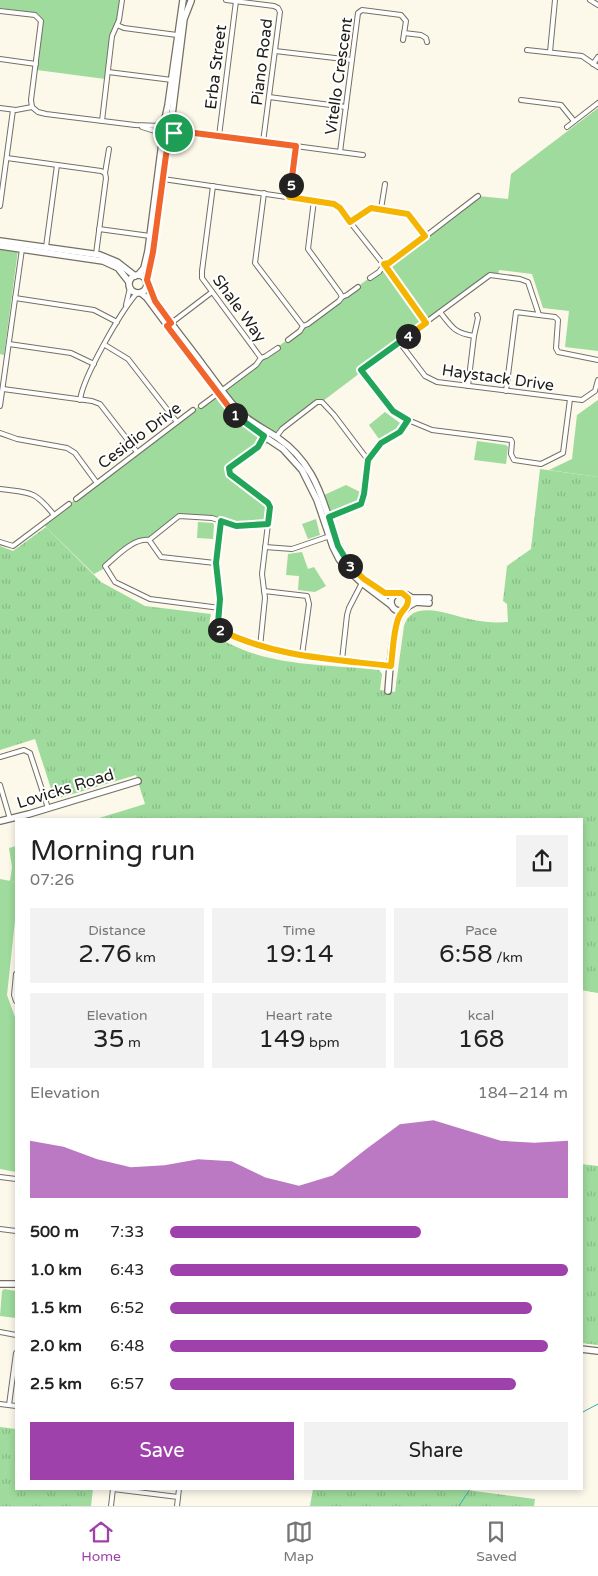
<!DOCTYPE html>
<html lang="en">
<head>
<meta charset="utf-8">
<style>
  :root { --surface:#fff; --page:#f2f2f2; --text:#222; --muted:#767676; --line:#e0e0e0; --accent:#9f41aa }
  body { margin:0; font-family:"Varela Round",sans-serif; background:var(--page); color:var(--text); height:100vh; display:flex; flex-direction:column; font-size:19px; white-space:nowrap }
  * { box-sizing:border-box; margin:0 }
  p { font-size:16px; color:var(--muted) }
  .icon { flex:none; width:28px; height:28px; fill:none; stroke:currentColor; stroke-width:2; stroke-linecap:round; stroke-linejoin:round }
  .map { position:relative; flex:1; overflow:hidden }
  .details { position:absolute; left:15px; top:818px; width:568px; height:672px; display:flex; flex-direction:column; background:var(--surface); border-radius:0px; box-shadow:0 2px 8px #0003 }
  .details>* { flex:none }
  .pin { position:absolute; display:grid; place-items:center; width:42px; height:42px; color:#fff; margin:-21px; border:2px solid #fff; border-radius:50%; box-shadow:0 1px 5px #0007 }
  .km { position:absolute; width:25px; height:25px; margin:-12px; border-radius:50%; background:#222; color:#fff; font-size:14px; line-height:25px; text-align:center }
  .round { display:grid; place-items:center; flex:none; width:52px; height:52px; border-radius:0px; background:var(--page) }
  .overview { display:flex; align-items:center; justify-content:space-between; height:85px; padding:0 15px }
  h1 { font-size:28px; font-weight:600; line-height:38px }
  .figures { display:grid; grid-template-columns:repeat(3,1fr); gap:8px; height:85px; padding:5px 15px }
  .figures div { display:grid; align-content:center; border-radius:0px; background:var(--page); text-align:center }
  .figures b { font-size:25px; font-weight:600 }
  .figures small { font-size:14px; font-weight:400 }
  .figures p { font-size:14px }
  .chart { height:140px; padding:10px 15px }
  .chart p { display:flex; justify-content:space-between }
  .chart svg { width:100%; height:90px; margin-top:5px; fill:var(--accent); opacity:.7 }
  .cta { display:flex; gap:10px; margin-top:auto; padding:10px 15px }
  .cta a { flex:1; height:58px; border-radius:0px; background:var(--accent); color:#fff; font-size:20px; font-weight:600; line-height:58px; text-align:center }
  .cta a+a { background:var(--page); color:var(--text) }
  ul { padding:0 15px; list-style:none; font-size:16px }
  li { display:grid; grid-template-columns:80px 60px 1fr; align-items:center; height:38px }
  li i { height:12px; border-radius:6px; background:var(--accent) }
  .dock { display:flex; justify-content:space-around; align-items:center; height:70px; border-top:1px solid var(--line); background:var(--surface); font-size:14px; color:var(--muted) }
  .dock a { display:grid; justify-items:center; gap:2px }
  .dock .active { color:var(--accent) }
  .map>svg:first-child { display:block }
  .grass { fill:url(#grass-tufts) }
  .green { fill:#9edb9c }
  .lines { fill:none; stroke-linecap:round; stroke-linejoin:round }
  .stream { stroke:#3da9b8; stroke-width:1 }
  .street-casing { stroke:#747164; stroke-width:6 }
  .secondary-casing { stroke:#747164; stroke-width:8 }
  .street { stroke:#fff; stroke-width:4 }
  .secondary { stroke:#fff; stroke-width:5.5 }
  .split-1-casing { stroke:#fff; stroke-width:10 }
  .split-2-casing { stroke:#fff; stroke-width:10 }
  .split-3-casing { stroke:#fff; stroke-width:10 }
  .split-4-casing { stroke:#fff; stroke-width:10 }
  .split-5-casing { stroke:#fff; stroke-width:10 }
  .split-6-casing { stroke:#fff; stroke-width:10 }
  .split-1 { stroke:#f0652b; stroke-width:6 }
  .split-2 { stroke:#22a559; stroke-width:6 }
  .split-3 { stroke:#f5b400; stroke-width:6 }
  .split-4 { stroke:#22a559; stroke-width:6 }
  .split-5 { stroke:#f5b400; stroke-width:6 }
  .split-6 { stroke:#f0652b; stroke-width:6 }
  .labels { text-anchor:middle; stroke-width:4; stroke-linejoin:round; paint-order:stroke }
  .street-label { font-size:16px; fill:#1d1c17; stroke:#fff }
</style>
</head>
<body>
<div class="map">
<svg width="598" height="1506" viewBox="0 0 598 1506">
  <defs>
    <pattern id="grass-tufts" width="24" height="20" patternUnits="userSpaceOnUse" patternTransform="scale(1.25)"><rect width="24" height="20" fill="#9edb9c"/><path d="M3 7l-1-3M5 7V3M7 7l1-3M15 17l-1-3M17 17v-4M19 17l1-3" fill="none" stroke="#88bb86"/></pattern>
  </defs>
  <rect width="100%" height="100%" fill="#fcf8ea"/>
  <!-- grass -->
  <g class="grass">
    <path d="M540,469l58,8v516l-17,-3v-171h-485l49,-15 -9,-29 -80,24 -2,-1 -19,-59 -35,11v-204l13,5 33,-24 55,55 44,24 66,8c-1,5 -3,14 0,19 4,5 11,7 17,10 46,24 101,21 151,27l3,4 -2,16 15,2 9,-66c8,-28 46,-11 65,-7 13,3 26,4 39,3l-1,-18 -4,-3 4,-35 24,-17z"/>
    <path d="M16,846v36l-6,-1 2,-14 -3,-19z"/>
    <path d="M581,1164l17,2v179l-17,-2z"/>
    <path d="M0,1427l16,2v60h77l-2,17h-91z"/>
    <path d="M313,1489h146l76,10 -1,7h-224z"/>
  </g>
  <!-- green -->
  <g class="green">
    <path d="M0,0h121l-16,79 -68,-9 6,-50 -5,-6 -3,-1 -35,-5z"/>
    <path d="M598,108v243l-33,-4 4,-36 -26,-3 -11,-34 -33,-4 -1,6h-10l-256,194 37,33 -1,21 -32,2 -25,-8 -29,-3 -33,25 -13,2 -31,26 -11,6 -48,-47 -2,-4 434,-327 30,3 3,-25z"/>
    <path d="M0,248l18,2 -14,105 -4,-1z"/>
    <path d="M598,400v77l-49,-7 23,-11 5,-44z"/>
    <path d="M385,412l15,11 -5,7 -16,9 -10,-14z"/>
    <path d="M477,441l29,4 2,2 -2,17 -32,-4z"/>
    <path d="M346,485l18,9 -3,10 -32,13 -7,-21z"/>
    <path d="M316,519l4,16 -12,4 -6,-15z"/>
    <path d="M198,522l15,1 1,2 -1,14 -16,-1z"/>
    <path d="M302,552l6,17 6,-2 12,19 -11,6 -17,-2 1,-14 -13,-1 2,-21z"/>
    <path d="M0,879l16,3v29l-9,84 9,25v152l-16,-3z"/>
    <path d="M4,1289l12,2v27l-16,-2 2,-25z"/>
  </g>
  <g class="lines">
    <!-- stream -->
    <g class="stream">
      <path d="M581,1413l17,-9"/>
      <path d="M459,1506l11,-17"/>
    </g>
    <!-- street casing -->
    <g class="street-casing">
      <g id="street">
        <path d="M226,0l48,6 4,2 2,4 -17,130"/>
        <path d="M590,0l8,5"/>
        <path d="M0,11l35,4 6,6 -10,79 1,7"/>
        <path d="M117,25l7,3 53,7"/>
        <path d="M404,33l17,2 5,3 1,4"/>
        <path d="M527,50l55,6 16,11"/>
        <path d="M275,51l77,9"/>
        <path d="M550,52l5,-52"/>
        <path d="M0,59l36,5"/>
        <path d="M593,64l5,-7"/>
        <path d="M108,72l64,8"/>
        <path d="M269,97l77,10"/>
        <path d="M521,100l40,5 13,16"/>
        <path d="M32,107l6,5 8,2 89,11 26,1"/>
        <path d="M0,108l16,2 16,-3"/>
        <path d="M102,121l10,-85 7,-16 3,-20"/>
        <path d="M142,127l19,6"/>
        <path d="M567,127l31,-24"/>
        <path d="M175,130l188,25"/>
        <path d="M219,136l17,-135"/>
        <path d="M340,152l18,-139 4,-3 39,5 5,6 -3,19"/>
        <path d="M7,158l94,13 4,2"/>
        <path d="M163,179l171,25 5,4 45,57 42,58"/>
        <path d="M213,186l-11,85v7l59,80"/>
        <path d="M264,193l-9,70 48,63"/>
        <path d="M289,197l7,-51"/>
        <path d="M314,200l-6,49 32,44 2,4"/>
        <path d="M0,206l13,-96"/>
        <path d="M381,209l4,-25"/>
        <path d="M350,222l21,-14 36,5 18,23"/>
        <path d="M99,229l51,7"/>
        <path d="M46,247l11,-82"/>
        <path d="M96,254l10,-76 -1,-5 4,-24"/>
        <path d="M370,278l9,-6 5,-7 8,-3 86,-66"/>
        <path d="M15,298l79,12 23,12"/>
        <path d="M126,305l4,-17"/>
        <path d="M440,312c12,15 14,21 34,24l-6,50"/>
        <path d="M539,315l16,2 3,3 -2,28 2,4 40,8"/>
        <path d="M170,324l42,-32"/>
        <path d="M474,336l4,-18 -1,-3"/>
        <path d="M288,340l12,-9 3,-5 5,-2 31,-23 3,-4 5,-2 11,-8"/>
        <path d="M400,343l25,33 12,6 145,18 13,-9 3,-11"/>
        <path d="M9,344l62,9 23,11"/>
        <path d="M105,345l23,14 49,63"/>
        <path d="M261,358l5,-2 12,-8"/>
        <path d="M3,389l89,12 8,3 37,48"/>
        <path d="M80,400c3,-23 41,-89 57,-107"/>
        <path d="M0,406l22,-157"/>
        <path d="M201,406l55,-41 5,-7"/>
        <path d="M408,420l-15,-9 -32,-41 129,-95 30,4 8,3 11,33 -23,-3 -10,79"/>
        <path d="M0,433l17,6 50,9 8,5 22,30"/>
        <path d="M276,437l6,-8 35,-27h5l12,13 34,45"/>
        <path d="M0,489c31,4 34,1 54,26"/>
        <path d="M76,499l117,-89"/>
        <path d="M329,517l32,-13 3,-10 4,-34 13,-17 19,-12 8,-11 24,10 79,10 1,2 -1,12 3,6 27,4 22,-11 7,-54"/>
        <path d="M268,524l-32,2 -15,-5 -6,42 5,36 -1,30 18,9 40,13 113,15"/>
        <path d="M149,540l12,17 54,6"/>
        <path d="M0,542l13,4 56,-42"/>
        <path d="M265,547l27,2 38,-13"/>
        <path d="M264,591l43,5 2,8 -7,51"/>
        <path d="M220,608l-70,-9 -35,-17 -10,-16c12,-10 28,-28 44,-26l30,-24 33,2 9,3"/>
        <path d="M260,647l5,-49 -3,-24 8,-67 -1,-4 -39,-29 -1,-5 29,-22 6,-11"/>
        <path d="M342,660l5,-45 2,-7 14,-27"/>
        <path d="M0,757l24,-7 6,3 18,55"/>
        <path d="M0,785l10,34"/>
        <path d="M16,974l-2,21 2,6"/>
        <path d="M0,1177l16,2"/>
        <path d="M0,1229l16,2"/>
        <path d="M0,1332l16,3"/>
        <path d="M0,1404l16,2"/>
        <path d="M9,1405l7,-52"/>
        <path d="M111,1506l2,-17 65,8"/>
        <path d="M177,1506l2,-17"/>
      </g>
    </g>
    <!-- secondary casing -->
    <g class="secondary-casing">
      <g id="secondary">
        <circle cx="168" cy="129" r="7"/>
        <path d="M164,123l4,-18 15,-105"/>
        <path d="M171,123l13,-104 7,-18"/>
        <path d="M0,241l100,14 17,7 18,14"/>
        <path d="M0,246l103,15 15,7 11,14"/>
        <circle cx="138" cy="284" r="9"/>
        <path d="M138,275l6,-7 4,-17 15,-116"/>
        <path d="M147,280l6,-28 13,-97 4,-19"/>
        <path d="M148,285l7,16c16,23 34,45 50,67 10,13 19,27 30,39 12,14 28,21 43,31 13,9 25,22 33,36 24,41 17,82 61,110 8,6 14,11 24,10"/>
        <path d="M141,293l6,5 80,107 20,20 36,24 19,21 15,30 16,47 6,12 7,9 16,15 29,22"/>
        <circle cx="400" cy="602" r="9"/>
        <path d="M407,595l5,3h17"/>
        <path d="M407,607l9,-5 13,1"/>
        <path d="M388,691c2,-20 3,-68 17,-82"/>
        <path d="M0,821l29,-7 109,-33"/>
        <path d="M0,1284h16"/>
        <path d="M581,1349l17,2"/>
      </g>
    </g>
    <!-- street -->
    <use href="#street" class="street"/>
    <!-- secondary -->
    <use href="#secondary" class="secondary"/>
  </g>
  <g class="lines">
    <!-- split-1 casing -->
    <g class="split-1-casing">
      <path id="split-1" d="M174,133l-4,3 -4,19 -13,97 -6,28 8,21 16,22 -4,3 68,89"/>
    </g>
    <!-- split-2 casing -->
    <g class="split-2-casing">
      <path id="split-2" d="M220,630l-2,-7 2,-24 -4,-36 5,-42 15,5 32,-2 2,-17 -2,-4 -38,-29 -1,-6 29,-21 6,-11 -29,-21"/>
    </g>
    <!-- split-3 casing -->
    <g class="split-3-casing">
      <path id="split-3" d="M220,630c54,27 112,29 171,36 2,-16 2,-32 7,-47 3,-9 11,-11 10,-21l-6,-5h-17l-21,-14 -14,-13"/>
    </g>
    <!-- split-4 casing -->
    <g class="split-4-casing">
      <path id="split-4" d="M350,566l-12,-20 -9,-29 32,-13 3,-10 4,-34 13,-17 19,-11 8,-12 -15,-9 -32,-41 47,-34"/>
    </g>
    <!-- split-5 casing -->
    <g class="split-5-casing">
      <path id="split-5" d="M291,185l-2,12 45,7 6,4 10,14 21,-14 37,6 17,22 -36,27 -5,1 42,59 -18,13"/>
    </g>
    <!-- split-6 casing -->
    <g class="split-6-casing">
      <path id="split-6" d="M174,133l1,-3 4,1 117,15 -5,39"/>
    </g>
    <!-- split-1 -->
    <use href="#split-1" class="split-1"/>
    <!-- split-2 -->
    <use href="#split-2" class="split-2"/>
    <!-- split-3 -->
    <use href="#split-3" class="split-3"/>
    <!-- split-4 -->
    <use href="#split-4" class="split-4"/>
    <!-- split-5 -->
    <use href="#split-5" class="split-5"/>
    <!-- split-6 -->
    <use href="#split-6" class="split-6"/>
  </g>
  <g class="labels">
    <!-- street labels -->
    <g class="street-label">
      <text transform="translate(261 62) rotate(-83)" y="6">Piano Road</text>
      <text transform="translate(215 67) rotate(-83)" y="6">Erba Street</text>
      <text transform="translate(338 76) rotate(-82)" y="6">Vitello Crescent</text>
      <text transform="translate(240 308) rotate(54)" y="6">Shale Way</text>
      <text transform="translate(498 377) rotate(8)" y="6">Haystack Drive</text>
      <text transform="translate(139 435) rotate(-37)" y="6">Cesidio Drive</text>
      <text transform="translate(65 788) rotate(-17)" y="6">Lovicks Road</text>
    </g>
  </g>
</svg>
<div class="pin" style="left:174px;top:133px;background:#1e9e55"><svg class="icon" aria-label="arrive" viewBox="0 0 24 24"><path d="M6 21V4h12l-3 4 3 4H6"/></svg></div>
<b class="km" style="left:235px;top:415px">1</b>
<b class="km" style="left:220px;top:630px">2</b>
<b class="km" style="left:350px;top:566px">3</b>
<b class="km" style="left:408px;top:336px">4</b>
<b class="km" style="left:291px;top:185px">5</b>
<section class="details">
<div class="overview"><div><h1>Morning run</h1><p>07:26</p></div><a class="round"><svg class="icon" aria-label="share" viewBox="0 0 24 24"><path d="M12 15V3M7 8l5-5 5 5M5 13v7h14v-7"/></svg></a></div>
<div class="figures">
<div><p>Distance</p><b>2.76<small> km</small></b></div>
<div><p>Time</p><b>19:14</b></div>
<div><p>Pace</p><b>6:58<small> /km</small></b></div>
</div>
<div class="figures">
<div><p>Elevation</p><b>35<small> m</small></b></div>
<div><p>Heart rate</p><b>149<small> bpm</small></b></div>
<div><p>kcal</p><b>168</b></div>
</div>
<div class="chart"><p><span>Elevation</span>184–214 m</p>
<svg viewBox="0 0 160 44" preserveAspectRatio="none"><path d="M0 44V16L10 19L20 25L30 29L40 28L50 25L60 26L70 34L80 38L90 33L100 20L110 8L120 6L130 11L140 16L150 17L160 16V44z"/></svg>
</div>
<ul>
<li><b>500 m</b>7:33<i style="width:63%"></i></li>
<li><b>1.0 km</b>6:43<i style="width:100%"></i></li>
<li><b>1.5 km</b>6:52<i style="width:91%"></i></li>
<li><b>2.0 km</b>6:48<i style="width:95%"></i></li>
<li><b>2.5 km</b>6:57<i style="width:87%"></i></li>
</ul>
<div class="cta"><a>Save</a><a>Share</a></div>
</section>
</div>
<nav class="dock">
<a class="active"><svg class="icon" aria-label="home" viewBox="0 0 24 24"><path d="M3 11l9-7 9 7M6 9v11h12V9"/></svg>Home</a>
<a><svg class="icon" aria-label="map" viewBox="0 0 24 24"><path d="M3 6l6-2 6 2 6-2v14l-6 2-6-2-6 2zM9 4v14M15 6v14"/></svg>Map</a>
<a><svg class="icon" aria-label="saved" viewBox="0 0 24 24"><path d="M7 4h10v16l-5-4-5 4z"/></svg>Saved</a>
</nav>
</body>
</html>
